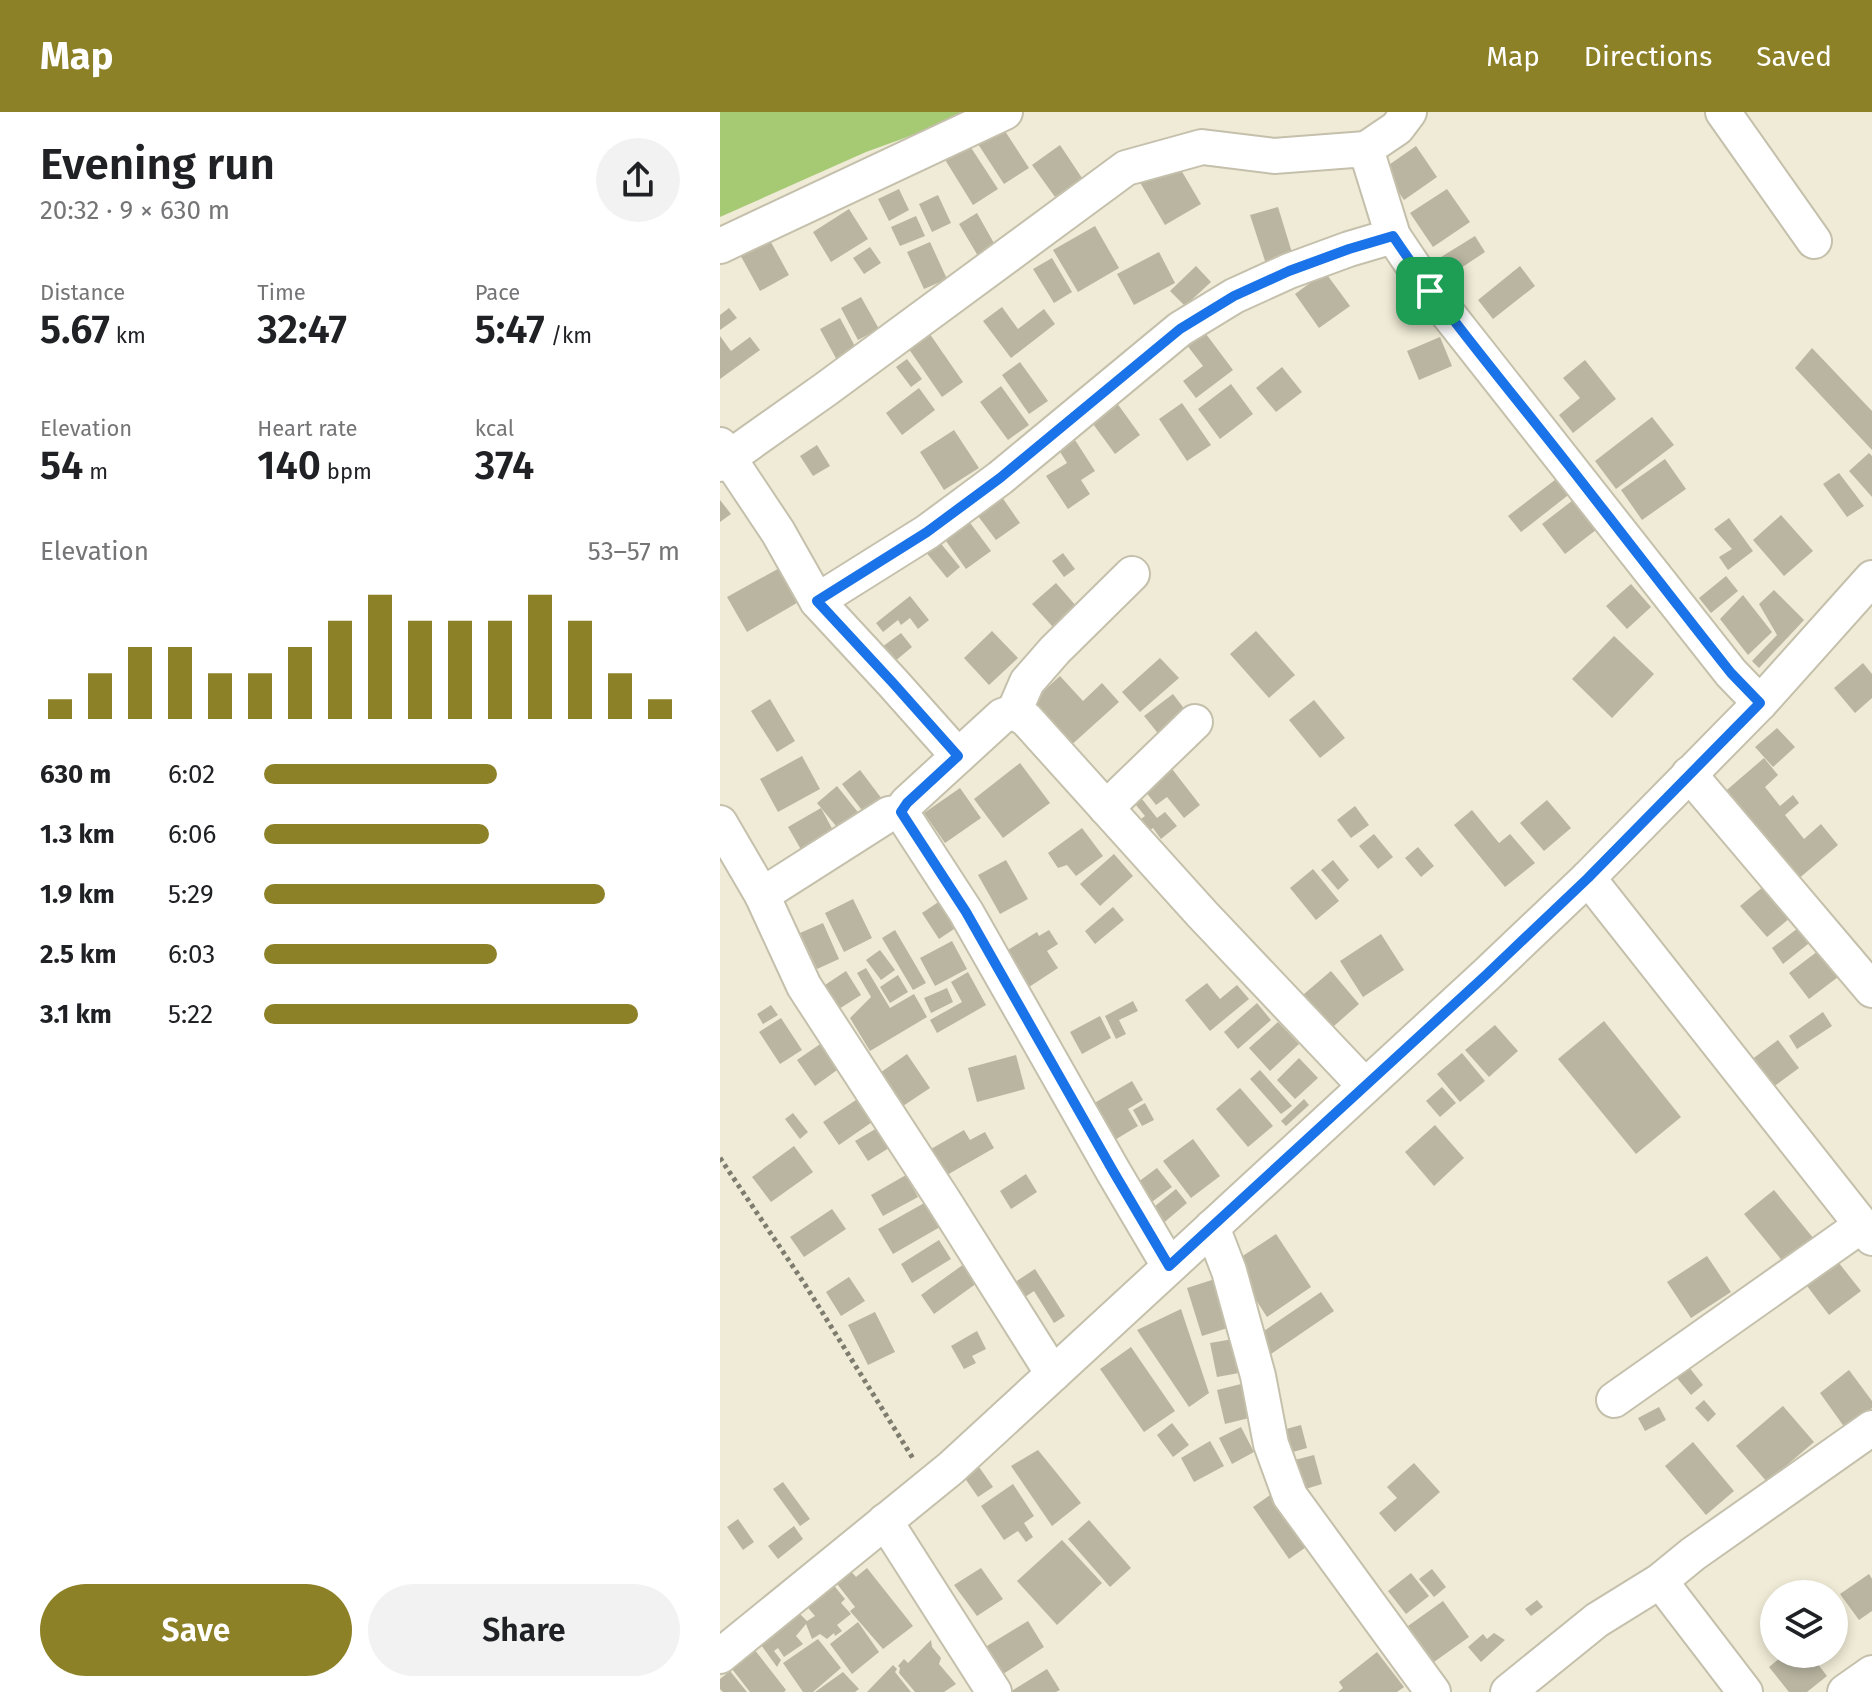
<!DOCTYPE html>
<html lang="en">
<head>
<meta charset="utf-8">
<style>
  :root { --surface:#fff; --page:#f2f2f2; --text:#202124; --muted:#757577; --accent:#8d8128 }
  body { margin:0; font-family:"Fira Sans",sans-serif; background:var(--page); color:var(--text); height:100vh; display:flex; flex-direction:column; font-size:30px; white-space:nowrap }
  * { box-sizing:border-box; margin:0 }
  p { font-size:26px; color:var(--muted) }
  .icon { flex:none; width:44px; height:44px; fill:none; stroke:currentColor; stroke-width:2; stroke-linecap:round; stroke-linejoin:round }
  .map { position:relative; flex:1; overflow:hidden }
  .side { display:flex; flex-direction:column; background:var(--surface); width:720px }
  .side>* { flex:none }
  .tools { position:absolute; left:1040px; top:1468px; display:grid; gap:16px }
  .tools a { display:grid; place-items:center; width:88px; height:88px; border-radius:50%; background:var(--surface); box-shadow:0 4px 12px #0003; font-size:40px }
  .pin { position:absolute; display:grid; place-items:center; width:68px; height:68px; color:#fff; margin:-34px; border-radius:16px; box-shadow:0 4px 12px #0006 }
  .round { display:grid; place-items:center; flex:none; width:84px; height:84px; border-radius:42px; background:var(--page) }
  .headline { display:flex; align-items:center; justify-content:space-between; height:136px; padding:0 40px }
  h1 { font-size:44px; font-weight:600; line-height:60px }
  .figures { display:grid; grid-template-columns:repeat(3,1fr); gap:12px; height:136px; padding:8px 40px }
  .figures div { display:grid; align-content:center }
  .figures b { font-size:40px; font-weight:600 }
  .figures small { font-size:22px; font-weight:400 }
  .figures p { font-size:22px }
  .chart { height:224px; padding:16px 40px }
  .chart p { display:flex; justify-content:space-between }
  .chart svg { width:100%; height:144px; margin-top:8px; stroke:var(--accent); stroke-width:6 }
  .action { display:flex; gap:16px; margin-top:auto; padding:16px 40px }
  .action a { flex:1; height:92px; border-radius:48px; background:var(--accent); color:#fff; font-size:32px; font-weight:600; line-height:92px; text-align:center }
  .action a+a { background:var(--page); color:var(--text) }
  ul { padding:0 40px; list-style:none; font-size:26px }
  li { display:grid; grid-template-columns:128px 96px 1fr; align-items:center; height:60px }
  li i { height:20px; border-radius:10px; background:var(--accent) }
  header { display:flex; align-items:center; gap:48px; box-sizing:border-box; height:112px; padding:0 40px; background:var(--accent); color:#fff }
  header strong { font-size:38px }
  nav { display:flex; gap:44px; margin-inline-start:auto; font-size:28px }
  main { display:flex; flex:1; min-height:0 }
  .map>svg:first-child { display:block }
  .forest { fill:#a6ca74 }
  .building { fill:#b9b5a1 }
  .lines { fill:none; stroke-linecap:round; stroke-linejoin:round }
  .minor-casing { stroke:#c4c0ac; stroke-width:38 }
  .path { stroke:#7e7c6e; stroke-width:5; stroke-dasharray:4 4; stroke-linecap:butt }
  .minor { stroke:#fff; stroke-width:34 }
  .route-casing { stroke:#fff; stroke-width:16 }
  .route { stroke:#1a73e8; stroke-width:10 }
</style>
</head>
<body>
<header>
<strong>Map</strong>
<nav><a>Map</a><a>Directions</a><a>Saved</a></nav>
</header>
<main>
<section class="side">
<div class="headline"><div><h1>Evening run</h1><p>20:32 · 9 × 630 m</p></div><a class="round"><svg class="icon" aria-label="share" viewBox="0 0 24 24"><path d="M12 15V3M7 8l5-5 5 5M5 13v7h14v-7"/></svg></a></div>
<div class="figures">
<div><p>Distance</p><b>5.67<small> km</small></b></div>
<div><p>Time</p><b>32:47</b></div>
<div><p>Pace</p><b>5:47<small> /km</small></b></div>
</div>
<div class="figures">
<div><p>Elevation</p><b>54<small> m</small></b></div>
<div><p>Heart rate</p><b>140<small> bpm</small></b></div>
<div><p>kcal</p><b>374</b></div>
</div>
<div class="chart"><p><span>Elevation</span>53–57 m</p>
<svg viewBox="0 0 160 44" preserveAspectRatio="none"><path d="M5 44V38M15 44V30M25 44V22M35 44V22M45 44V30M55 44V30M65 44V22M75 44V14M85 44V6M95 44V14M105 44V14M115 44V14M125 44V6M135 44V14M145 44V30M155 44V38"/></svg>
</div>
<ul>
<li><b>630 m</b>6:02<i style="width:56%"></i></li>
<li><b>1.3 km</b>6:06<i style="width:54%"></i></li>
<li><b>1.9 km</b>5:29<i style="width:82%"></i></li>
<li><b>2.5 km</b>6:03<i style="width:56%"></i></li>
<li><b>3.1 km</b>5:22<i style="width:90%"></i></li>
</ul>
<div class="action"><a>Save</a><a>Share</a></div>
</section>
<div class="map">
<svg width="1152" height="1580" viewBox="0 0 1152 1580">
  <rect width="100%" height="100%" fill="#efebd6"/>
  <!-- forest -->
  <path class="forest" d="M0,0h256l-110,40 -146,65z"/>
  <!-- building -->
  <g class="building">
    <path d="M283,16l26,40 -25,16 -26,-40z"/>
    <path d="M248,31l30,46 -25,16 -29,-47z"/>
    <path d="M340,33l22,33 -27,19 -23,-32z"/>
    <path d="M696,34l21,31 -33,23 -21,-31z"/>
    <path d="M454,46l27,46 -36,21 -27,-46z"/>
    <path d="M179,77l10,21 -20,11 -11,-22z"/>
    <path d="M727,77l23,33 -37,25 -23,-34z"/>
    <path d="M218,83l13,28 -19,9 -13,-28z"/>
    <path d="M558,95l15,49 -27,8 -16,-49z"/>
    <path d="M129,97l19,30 -37,23 -18,-30z"/>
    <path d="M257,101l18,32 -17,11 -19,-32z"/>
    <path d="M196,104l9,20 -25,10 -9,-19z"/>
    <path d="M375,114l24,42 -41,24 -25,-42z"/>
    <path d="M47,123l22,40 -29,16 -22,-40z"/>
    <path d="M755,124l10,16 -33,22 -11,-17z"/>
    <path d="M210,130l17,37 -23,10 -17,-37z"/>
    <path d="M150,135l11,16 -17,11 -11,-16z"/>
    <path d="M439,140l16,31 -41,22 -17,-31z"/>
    <path d="M332,146l20,34 -18,11 -21,-34z"/>
    <path d="M476,154l15,16 -26,24 -15,-15z"/>
    <path d="M800,154l15,20 -42,33 -15,-19z"/>
    <path d="M605,160l25,34 -31,22 -24,-34z"/>
    <path d="M141,185l18,32 -21,11 -17,-32z"/>
    <path d="M282,195l16,22 26,-20 11,15 -44,34 -28,-37z"/>
    <path d="M9,196l8,10 -17,12v-15z"/>
    <path d="M120,206l18,34 -20,10 -18,-33z"/>
    <path d="M480,214l33,44 -37,28 -13,-17 20,-15 -20,-26z"/>
    <path d="M205,215l38,55 -21,15 -38,-55z"/>
    <path d="M0,224l11,15 19,-14 10,13 -40,29z"/>
    <path d="M720,225l12,29 -33,14 -12,-29z"/>
    <path d="M1092,236l60,63v39l-77,-82z"/>
    <path d="M187,247l15,20 -11,8 -15,-20z"/>
    <path d="M865,248l31,39 -43,34 -14,-18 21,-17 -17,-20z"/>
    <path d="M300,250l28,39 -19,13 -27,-39z"/>
    <path d="M562,255l20,25 -26,20 -20,-24z"/>
    <path d="M511,272l22,30 -33,25 -22,-30z"/>
    <path d="M281,274l28,39 -21,15 -28,-38z"/>
    <path d="M199,276l16,22 -33,25 -16,-22z"/>
    <path d="M394,287l26,36 -25,19 -27,-37z"/>
    <path d="M462,291l29,42 -24,16 -28,-42z"/>
    <path d="M932,305l22,28 -58,44 -21,-28z"/>
    <path d="M234,318l25,38 -35,22 -24,-38z"/>
    <path d="M355,328l20,31 -14,9 9,14 -22,15 -22,-33 21,-13 -8,-13z"/>
    <path d="M97,333l13,21 -17,10 -13,-20z"/>
    <path d="M1149,341l3,3v41l-23,-26z"/>
    <path d="M945,347l21,30 -44,31 -21,-30z"/>
    <path d="M844,361l12,16 -55,43 -13,-16z"/>
    <path d="M1119,361l25,33 -17,11 -24,-33z"/>
    <path d="M277,378l23,33 -24,17 -24,-32z"/>
    <path d="M857,385l24,29 -36,28 -23,-30z"/>
    <path d="M0,388l11,14 -11,8z"/>
    <path d="M1061,403l32,36 -29,25 -31,-36z"/>
    <path d="M245,404l26,35 -25,18 -25,-35z"/>
    <path d="M1009,406l24,33 -25,19 -9,-13 13,-8 -18,-20z"/>
    <path d="M218,428l22,27 -13,11 -22,-27z"/>
    <path d="M343,441l12,16 -11,8 -12,-16z"/>
    <path d="M63,454l19,34 -55,32 -20,-35z"/>
    <path d="M1006,464l12,15 -27,22 -12,-15z"/>
    <path d="M336,471l21,24 -24,20 -21,-23z"/>
    <path d="M911,472l20,23 -24,22 -21,-23z"/>
    <path d="M1054,478l30,30 -45,48 -7,-7 25,-26 -18,-31z"/>
    <path d="M1023,483l29,37 -24,23 -28,-36z"/>
    <path d="M190,484l19,24 -11,9 -8,-11 -9,7 -3,-5 -15,12 -7,-9z"/>
    <path d="M272,519l26,27 -29,27 -25,-27z"/>
    <path d="M536,519l39,44 -26,23 -39,-44z"/>
    <path d="M181,521l11,14 -18,15 -12,-15z"/>
    <path d="M894,524l40,38 -42,44 -40,-39z"/>
    <path d="M440,546l19,20 -39,34 -18,-20z"/>
    <path d="M1143,551l9,11v24l-17,15 -21,-25z"/>
    <path d="M340,564l23,25 19,-18 17,19 -51,46 -40,-43z"/>
    <path d="M453,582l16,21 -28,22 -17,-21z"/>
    <path d="M50,587l25,42 -18,11 -26,-41z"/>
    <path d="M594,588l31,38 -25,20 -31,-38z"/>
    <path d="M1057,616l18,19 -22,20 -18,-20z"/>
    <path d="M82,644l18,33 -42,23 -18,-33z"/>
    <path d="M1044,646l14,17 -13,12 15,19 13,-11 6,8 -14,12 19,24 17,-15 17,21 -49,42 -68,-92z"/>
    <path d="M300,651l30,40 -47,35 -29,-39z"/>
    <path d="M449,653l31,40 -16,13 -17,-21 -11,8 -14,-18z"/>
    <path d="M140,658l22,29 -18,14 -22,-29z"/>
    <path d="M117,674l24,30 -20,16 -24,-29z"/>
    <path d="M240,676l21,30 -36,25 -21,-30z"/>
    <path d="M418,682l19,24 8,-6 12,14 -16,13 -8,-11 -7,5 -9,-11 8,-6 -14,-17z"/>
    <path d="M827,688l24,28 -27,23 -24,-28z"/>
    <path d="M635,694l14,19 -18,13 -14,-18z"/>
    <path d="M101,696l14,26 -32,19 -15,-26z"/>
    <path d="M752,698l27,33 11,-9 25,29 -30,24 -51,-62z"/>
    <path d="M362,716l21,28 -27,20 -9,-11 -9,3 -10,-15z"/>
    <path d="M654,722l19,23 -15,12 -19,-23z"/>
    <path d="M698,735l16,19 -13,11 -16,-19z"/>
    <path d="M394,742l19,22 -33,30 -20,-22z"/>
    <path d="M286,748l22,39 -28,15 -22,-39z"/>
    <path d="M613,748l16,20 -11,10 -17,-20z"/>
    <path d="M593,757l26,32 -23,19 -26,-32z"/>
    <path d="M1044,774l26,32 -23,19 -27,-31z"/>
    <path d="M133,787l19,39 -28,14 -19,-39z"/>
    <path d="M220,789l17,26 -18,12 -17,-26z"/>
    <path d="M393,795l11,13 -29,24 -10,-13z"/>
    <path d="M103,811l16,36 -22,10 -17,-36z"/>
    <path d="M1082,813l11,15 -30,24 -11,-16z"/>
    <path d="M175,818l31,53 -13,7 -31,-52z"/>
    <path d="M329,818l9,14 -11,7 11,17 -32,21 -23,-36 34,-21 2,4z"/>
    <path d="M661,822l23,36 -41,27 -23,-36z"/>
    <path d="M232,829l15,28 -32,17 -15,-28z"/>
    <path d="M160,838l15,20 -14,10 -15,-20z"/>
    <path d="M1098,839l20,26 -29,22 -20,-26z"/>
    <path d="M146,856l24,40 24,-14 13,23 -57,34 -20,-33 21,-21 -14,-24z"/>
    <path d="M126,859l15,24 -30,19 -15,-23z"/>
    <path d="M611,859l28,33 -33,29 -29,-33z"/>
    <path d="M248,860l18,33 -49,28 -7,-13 32,-18 -11,-20z"/>
    <path d="M178,863l10,17 -18,11 -10,-16z"/>
    <path d="M487,871l13,16 17,-14 12,14 -39,32 -25,-31z"/>
    <path d="M227,876l6,14 -22,11 -7,-15z"/>
    <path d="M413,889l5,10 -19,9 7,14 -10,5 -11,-23z"/>
    <path d="M537,891l14,17 -33,29 -14,-17z"/>
    <path d="M51,893l7,10 -15,9 -6,-10z"/>
    <path d="M1103,900l9,14 -35,23 -8,-13z"/>
    <path d="M380,904l11,22 -29,16 -12,-22z"/>
    <path d="M61,906l21,32 -22,14 -21,-32z"/>
    <path d="M884,909l77,96 -45,37 -78,-95z"/>
    <path d="M558,910l21,22 -29,27 -21,-23z"/>
    <path d="M775,913l23,26 -29,26 -24,-27z"/>
    <path d="M106,928l18,25 -29,21 -18,-26z"/>
    <path d="M1058,928l21,28 -27,20 -21,-28z"/>
    <path d="M742,941l23,28 -25,21 -23,-28z"/>
    <path d="M187,942l23,34 -30,20 -23,-33z"/>
    <path d="M296,943l9,34 -48,13 -9,-34z"/>
    <path d="M579,946l19,20 -23,21 -18,-19z"/>
    <path d="M540,958l32,36 -11,8 -31,-35z"/>
    <path d="M412,969l11,19 -15,9 10,17 -25,15 -22,-36z"/>
    <path d="M722,975l14,16 -16,14 -14,-16z"/>
    <path d="M520,976l33,38 -25,21 -32,-38z"/>
    <path d="M139,986l16,22 -36,25 -16,-23z"/>
    <path d="M584,987l5,6 -23,21 -5,-5z"/>
    <path d="M425,991l9,17 -12,6 -9,-16z"/>
    <path d="M73,1001l15,19 -8,7 -15,-20z"/>
    <path d="M715,1013l29,33 -30,28 -29,-34z"/>
    <path d="M157,1016l12,20 -21,13 -13,-20z"/>
    <path d="M244,1018l6,10 15,-8 9,16 -47,27 -16,-26z"/>
    <path d="M473,1027l27,37 -29,22 -28,-37z"/>
    <path d="M74,1034l19,26 -42,30 -19,-25z"/>
    <path d="M437,1056l15,19 -27,20 -15,-19z"/>
    <path d="M306,1062l11,18 -26,17 -11,-18z"/>
    <path d="M186,1063l12,22 -35,19 -12,-21z"/>
    <path d="M456,1077l11,14 -26,22 -12,-14z"/>
    <path d="M1054,1078l40,49 -30,24 -40,-49z"/>
    <path d="M206,1090l14,25 -47,27 -15,-25z"/>
    <path d="M112,1097l14,20 -42,28 -14,-20z"/>
    <path d="M556,1122l35,53 -44,30 -35,-54z"/>
    <path d="M219,1128l12,19 -39,24 -11,-19z"/>
    <path d="M987,1144l24,36 -40,26 -24,-36z"/>
    <path d="M1115,1146l26,33 -32,24 -25,-33z"/>
    <path d="M244,1152l13,19 -43,31 -13,-19z"/>
    <path d="M315,1157l30,47 -11,7 -20,-32 -15,10 -10,-15z"/>
    <path d="M129,1165l16,24 -24,15 -15,-24z"/>
    <path d="M498,1166l16,48 -32,10 -15,-48z"/>
    <path d="M601,1180l13,19 -63,43 -13,-19z"/>
    <path d="M461,1197l28,84 -20,14 -52,-77z"/>
    <path d="M155,1200l20,40 -27,13 -20,-40z"/>
    <path d="M257,1219l9,18 -14,7 4,7 -12,6 -13,-23z"/>
    <path d="M513,1227l6,34 -22,4 -7,-34z"/>
    <path d="M411,1235l44,64 -31,21 -44,-63z"/>
    <path d="M965,1250l18,23 -12,10 -19,-23z"/>
    <path d="M1129,1258l23,31v7l-27,20 -25,-35z"/>
    <path d="M521,1272l8,34 -24,6 -8,-34z"/>
    <path d="M984,1288l12,14 -8,8 -13,-14z"/>
    <path d="M1063,1294l31,36 -47,40 -31,-36z"/>
    <path d="M939,1295l7,13 -21,11 -7,-13z"/>
    <path d="M452,1311l17,22 -16,12 -16,-22z"/>
    <path d="M581,1313l6,23 -21,6 -7,-23z"/>
    <path d="M521,1315l13,25 -22,12 -13,-26z"/>
    <path d="M490,1329l14,25 -30,16 -13,-24z"/>
    <path d="M973,1330l41,49 -28,24 -41,-49z"/>
    <path d="M318,1338l43,53 -29,23 -41,-60z"/>
    <path d="M594,1343l8,29 -23,7 -8,-30z"/>
    <path d="M694,1351l26,29 -45,40 -16,-19 18,-15 -10,-11z"/>
    <path d="M259,1355l14,20 -15,10 -14,-20z"/>
    <path d="M63,1370l27,37 -10,7 -27,-37z"/>
    <path d="M293,1372l21,32 -10,7 9,14 -7,5 -8,-11 -14,9 -23,-34z"/>
    <path d="M553,1381l36,52 -20,14 -36,-52z"/>
    <path d="M18,1407l16,23 -11,8 -16,-23z"/>
    <path d="M369,1408l42,48 -21,19 -42,-48z"/>
    <path d="M74,1414l9,13 -25,20 -10,-13z"/>
    <path d="M342,1428l40,43 -45,42 -40,-44z"/>
    <path d="M128,1456l8,9 11,-9 46,58 -30,23 -33,-38 5,-4 -21,-27z"/>
    <path d="M261,1456l22,31 -26,17 -23,-31z"/>
    <path d="M712,1457l14,18 -12,10 -15,-18z"/>
    <path d="M691,1461l18,23 -23,18 -18,-23z"/>
    <path d="M1149,1462l3,5v32l-13,9 -19,-26z"/>
    <path d="M111,1470l14,17 -4,4 10,11 -14,11 5,6 -7,5 -1,-3 -7,6 -7,-5 -8,5 -6,-15 -10,12 7,8 -19,13 -6,-9 -4,3 7,9 -4,7 -18,-25 4,-16 10,11 25,-25 9,9 8,-5 -11,-13z"/>
    <path d="M817,1488l6,7 -12,9 -6,-7z"/>
    <path d="M723,1489l26,36 -35,25 -26,-36z"/>
    <path d="M308,1509l16,26 -44,29 -18,-27z"/>
    <path d="M138,1510l21,30 -27,22 -22,-30z"/>
    <path d="M774,1521l11,7 -24,22 -13,-15 15,-13 4,5z"/>
    <path d="M98,1527l23,29 -28,24h-10l-20,-29z"/>
    <path d="M211,1528l1,7 9,11 -2,6 17,20 -12,8h-29l-16,-19 1,-5 -2,-2 6,-7 4,4z"/>
    <path d="M34,1537l32,41 -2,2h-34l-18,-23z"/>
    <path d="M657,1540l27,35 -7,5h-59l5,-4 -4,-6z"/>
    <path d="M1065,1542h25l17,22 -20,16h-18l-20,-25z"/>
    <path d="M173,1553l4,4 -2,3 16,20h-44z"/>
    <path d="M327,1557l13,21 -4,2h-46z"/>
    <path d="M10,1559l17,21h-24l-3,-3v-10z"/>
    <path d="M123,1560l16,17 -4,3h-40z"/>
  </g>
  <g class="lines">
    <!-- minor casing -->
    <g class="minor-casing">
      <g id="minor">
        <path d="M1003,0l91,129"/>
        <path d="M646,37l31,-21 12,-16"/>
        <path d="M0,134l285,-134"/>
        <path d="M0,333l58,87 39,69 76,82 65,73"/>
        <path d="M0,352l106,-75 300,-221 76,-21 72,9 92,-7 27,87 37,55 301,382 29,30"/>
        <path d="M97,489l110,-69 73,-54 180,-149 54,-33 55,-25 60,-22 44,-13"/>
        <path d="M294,600l13,-30 28,-32 77,-76"/>
        <path d="M969,662l183,216"/>
        <path d="M386,696l89,-86"/>
        <path d="M0,711l42,72 42,91 138,212 111,176"/>
        <path d="M868,766l284,360"/>
        <path d="M42,783l127,-81 12,-2"/>
        <path d="M492,1115l17,44 29,105 13,68 19,52 143,196"/>
        <path d="M449,1154l-56,-95 -147,-259 -65,-100 6,-9 95,-87 12,-4 12,7 176,195 163,172"/>
        <path d="M894,1288l248,-175"/>
        <path d="M165,1409l109,171"/>
        <path d="M940,1469l85,111"/>
        <path d="M0,1544l231,-188 535,-493 102,-97 172,-175 112,-125"/>
        <path d="M788,1580l89,-72 63,-39 33,-27 179,-126"/>
        <path d="M1125,1580l27,-19"/>
      </g>
    </g>
    <!-- path -->
    <path class="path" d="M0,1046l84,125 110,177"/>
    <!-- minor -->
    <use href="#minor" class="minor"/>
  </g>
  <g class="lines">
    <!-- route casing -->
    <g class="route-casing">
      <path id="route" d="M673,124c55,82 117,154 177,231 54,69 107,138 161,206l29,30 -172,175 -102,97 -317,291 -56,-95 -147,-259 -65,-100 6,-9 51,-47 -65,-73 -76,-82 110,-69 73,-54 180,-149 54,-33 55,-25 60,-22z"/>
    </g>
    <!-- route -->
    <use href="#route" class="route"/>
  </g>
</svg>
<div class="tools">
<a><svg class="icon" aria-label="layers" viewBox="0 0 24 24"><path d="M12 4l9 5-9 5-9-5zM3 14l9 5 9-5"/></svg></a>
</div>
<div class="pin" style="left:710px;top:179px;background:#1e9e55"><svg class="icon" aria-label="arrive" viewBox="0 0 24 24"><path d="M6 21V4h12l-3 4 3 4H6"/></svg></div>
</div>
</main>
</body>
</html>
